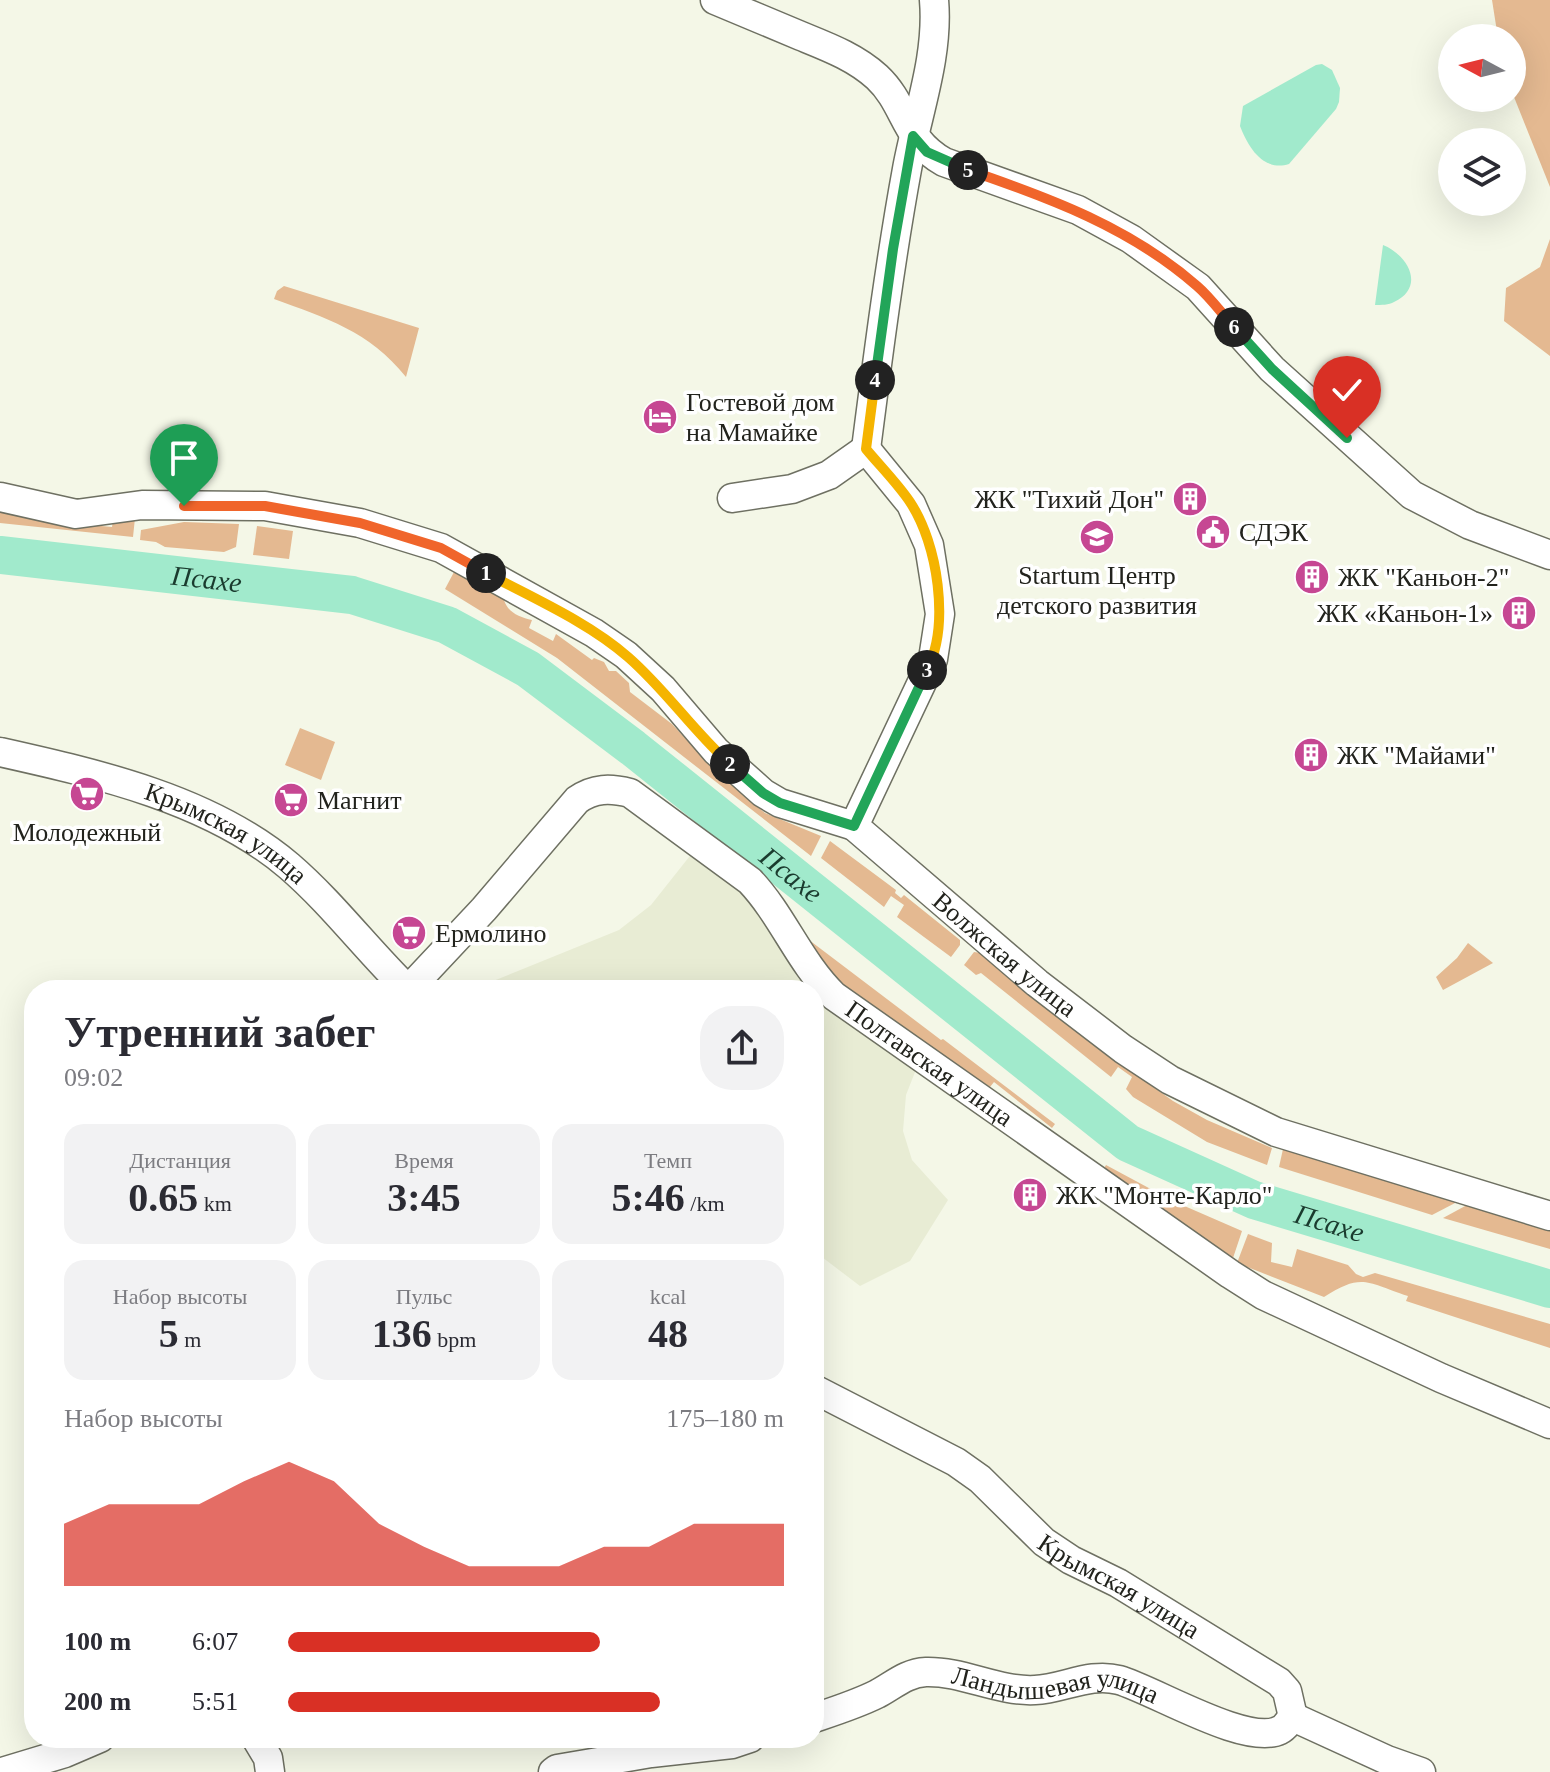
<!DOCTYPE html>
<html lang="ru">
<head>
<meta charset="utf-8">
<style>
  :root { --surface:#fff; --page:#f2f2f3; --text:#2b2b33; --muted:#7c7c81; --accent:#d93025 }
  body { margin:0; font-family:"Times New Roman",serif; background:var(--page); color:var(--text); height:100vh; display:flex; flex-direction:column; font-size:30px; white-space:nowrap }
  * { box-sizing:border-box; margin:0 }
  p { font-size:26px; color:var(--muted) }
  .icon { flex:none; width:44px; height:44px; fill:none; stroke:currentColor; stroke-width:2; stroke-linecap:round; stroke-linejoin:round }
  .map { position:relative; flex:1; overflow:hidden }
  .details { position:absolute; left:24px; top:980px; width:800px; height:768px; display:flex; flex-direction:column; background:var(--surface); border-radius:32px; box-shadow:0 8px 32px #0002 }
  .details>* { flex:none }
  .needle { width:52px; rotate:277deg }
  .tools { position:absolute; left:1438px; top:24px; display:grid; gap:16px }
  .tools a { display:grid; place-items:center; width:88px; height:88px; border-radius:50%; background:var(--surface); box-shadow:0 8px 32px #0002; font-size:40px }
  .pin { position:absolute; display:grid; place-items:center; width:68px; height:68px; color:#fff; margin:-82px -34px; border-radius:50% 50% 50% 0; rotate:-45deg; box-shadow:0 0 8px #0007 }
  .pin .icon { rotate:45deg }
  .km { position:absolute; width:40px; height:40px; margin:-20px; border-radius:50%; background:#222; color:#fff; font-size:22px; line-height:40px; text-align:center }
  .round { display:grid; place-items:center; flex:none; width:84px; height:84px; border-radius:32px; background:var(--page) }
  .headline { display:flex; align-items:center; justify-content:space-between; height:136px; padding:0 40px }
  h1 { font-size:44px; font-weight:800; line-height:60px }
  .figures { display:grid; grid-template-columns:repeat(3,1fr); gap:12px; height:136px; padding:8px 40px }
  .figures div { display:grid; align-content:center; border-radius:20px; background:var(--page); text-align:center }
  .figures b { font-size:40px; font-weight:800 }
  .figures small { font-size:22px; font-weight:400 }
  .figures p { font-size:22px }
  .chart { height:224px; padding:16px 40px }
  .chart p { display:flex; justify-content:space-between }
  .chart svg { width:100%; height:144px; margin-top:8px; fill:var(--accent); opacity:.7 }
  ul { padding:0 40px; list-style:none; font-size:26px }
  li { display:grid; grid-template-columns:128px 96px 1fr; align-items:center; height:60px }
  li i { height:20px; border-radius:10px; background:var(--accent) }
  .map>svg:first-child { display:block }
  .built { fill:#e8ecd4 }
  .green { fill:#e4b991 }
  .water { fill:#a1eacc }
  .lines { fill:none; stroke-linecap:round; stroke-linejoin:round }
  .river { stroke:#a1eacc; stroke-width:38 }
  .minor-casing { stroke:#6e7062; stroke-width:31 }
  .minor { stroke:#fff; stroke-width:28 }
  .split-1-casing { stroke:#fff; stroke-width:16 }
  .split-2-casing { stroke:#fff; stroke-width:16 }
  .split-3-casing { stroke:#fff; stroke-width:16 }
  .split-4-casing { stroke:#fff; stroke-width:16 }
  .split-5-casing { stroke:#fff; stroke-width:16 }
  .split-6-casing { stroke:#fff; stroke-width:16 }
  .split-7-casing { stroke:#fff; stroke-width:16 }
  .split-1 { stroke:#f0652b; stroke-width:10 }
  .split-2 { stroke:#f5b400; stroke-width:10 }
  .split-3 { stroke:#22a559; stroke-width:10 }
  .split-4 { stroke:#f5b400; stroke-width:10 }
  .split-5 { stroke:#22a559; stroke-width:10 }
  .split-6 { stroke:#f0652b; stroke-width:10 }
  .split-7 { stroke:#22a559; stroke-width:10 }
  .labels { text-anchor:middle; stroke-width:7; stroke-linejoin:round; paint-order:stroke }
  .poi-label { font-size:26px; fill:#22231d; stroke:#fff; text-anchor:start }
  .street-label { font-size:26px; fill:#22231d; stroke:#fff }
  .water-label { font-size:28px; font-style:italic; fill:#1a3b2e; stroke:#fff }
</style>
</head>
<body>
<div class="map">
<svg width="1550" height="1772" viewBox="0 0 1550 1772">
  <rect width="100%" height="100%" fill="#f4f7e7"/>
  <!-- built -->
  <path class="built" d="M693,852l58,43 166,172 -11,28 -3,36 9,29 36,40 -38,61 -50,25 -46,-35v-261h-343l148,-60 32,-25z"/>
  <!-- green -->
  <g class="green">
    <path d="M1492,0h58v187l-38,-95v-54h-14z"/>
    <path d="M1550,239v117l-46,-35 2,-33 34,-21z"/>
    <path d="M284,286l135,42 -13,49c-37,-46 -80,-59 -132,-78l3,-8z"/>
    <path d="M0,503l81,21 31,3 1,-7 22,-2 -2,19 -133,-14z"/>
    <path d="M184,522l55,2 -3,23 -12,5 -59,-5 -9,-5 -16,-2 1,-10z"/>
    <path d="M257,526l36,5 -4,28 -36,-4z"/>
    <path d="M454,572l50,28c4,13 16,17 28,20l-3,8 24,13 3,-7 36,26 2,-2 10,4 5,9h7l13,12 1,9 42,32 25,27 3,-4 40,45 25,21 56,23 -10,20 -254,-198 -112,-69z"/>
    <path d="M300,728l35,14 -14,38 -36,-15z"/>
    <path d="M830,841l66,49 -1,3 6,5 3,-3 56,45v5l-9,12 -54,-40 7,-12 -13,-9 -7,11 -63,-49z"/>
    <path d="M784,921l157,119 2,-1 112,85 -3,4 -58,-46 -4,5 -89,-61 -30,-9z"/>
    <path d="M1468,943l25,20 -50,27 -7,-13 21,-19z"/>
    <path d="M974,952l7,1 129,103 63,45 34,19 65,28 -5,17 -60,-23 -74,-45 -7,-8 6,-12 -14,-10 -7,10 -130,-104 -5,2 -12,-10z"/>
    <path d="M1283,1149l174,53 -25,13 -153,-48z"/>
    <path d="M1106,1165l67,36 69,30 -10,30 -133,-84z"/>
    <path d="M1467,1205l83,24v20l-107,-31z"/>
    <path d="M1248,1234l24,9 -1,19 21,5 5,-18 51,16 8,9 7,3 12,-4 175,51v24l-144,-47 2,-5c-41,-13 -45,-24 -84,1l-87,-34z"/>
  </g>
  <!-- water -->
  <g class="water">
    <path d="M1322,64l10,6 8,18 -1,14 -3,7 -47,55c-26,8 -41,-17 -49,-38l3,-20 73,-41z"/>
    <path d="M1383,245c25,10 43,42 11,57 -5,3 -13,3 -19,3z"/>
  </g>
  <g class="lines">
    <!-- river -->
    <path class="river" id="s1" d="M0,555l352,40 95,30 81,44 105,79 495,395 126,57 296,89"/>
    <!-- minor casing -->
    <g class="minor-casing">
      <g id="minor">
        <path d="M715,0c29,12 57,24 86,36 27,11 54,21 76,41 30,28 26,62 67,85l134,48 53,29 67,48 74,82 140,126 58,30 80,30"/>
        <path id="s2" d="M866,449l45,55 18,41 11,69 -7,45 -79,167 183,157 86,66 47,31 106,52 274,84"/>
        <path d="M866,449c12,-93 24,-187 41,-280 10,-55 32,-112 27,-169"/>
        <path d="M0,497l76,17 66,-9 123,1 95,17 81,25 153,85 32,22 37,34 53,62 47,42 17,10 74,23"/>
        <path d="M732,498l60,-9 37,-14 37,-26"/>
        <path id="s3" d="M0,752c98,22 210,47 289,114 43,37 78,84 119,124"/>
        <path id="s4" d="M408,990l76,-81 93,-109c17,-12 33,-12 53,-7l120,88c33,35 49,81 84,115l396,278 33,21 178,83 109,46"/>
        <path id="s5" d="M814,1389l142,73 24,17 64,63 27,18 47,23 161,99 8,9 6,26"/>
        <path d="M1293,1717l94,43 34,12"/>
        <path id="s6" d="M814,1718c21,-7 43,-14 63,-24 17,-9 29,-21 49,-22 37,-1 72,20 109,18 28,-1 55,-18 84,-10 35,10 128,67 161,50 5,-2 9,-9 13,-13"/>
        <path d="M256,1738l12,20 2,14"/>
        <path d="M2,1772l63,-19 35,-15"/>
        <path d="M553,1772l4,-3 94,-16 81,-9 18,-6"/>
      </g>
    </g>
    <!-- minor -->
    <use href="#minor" class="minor"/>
  </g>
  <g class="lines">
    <!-- split-1 casing -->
    <g class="split-1-casing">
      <path id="split-1" d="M184,506h81l95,17 81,25 45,25"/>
    </g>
    <!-- split-2 casing -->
    <g class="split-2-casing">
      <path id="split-2" d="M486,573c47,25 102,49 142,84 38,33 65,74 102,107"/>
    </g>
    <!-- split-3 casing -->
    <g class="split-3-casing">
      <path id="split-3" d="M730,764l33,29 17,10 74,23 73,-156"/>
    </g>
    <!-- split-4 casing -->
    <g class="split-4-casing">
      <path id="split-4" d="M875,380l-9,69c15,18 32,35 44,53 28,42 40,123 17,168"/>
    </g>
    <!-- split-5 casing -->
    <g class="split-5-casing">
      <path id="split-5" d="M875,380l18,-131 20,-113 14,16 41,18"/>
    </g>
    <!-- split-6 casing -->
    <g class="split-6-casing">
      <path id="split-6" d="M968,170c82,28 163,58 229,116 14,12 25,28 37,41"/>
    </g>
    <!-- split-7 casing -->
    <g class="split-7-casing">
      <path id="split-7" d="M1234,327l38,42 75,69"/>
    </g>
    <!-- split-1 -->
    <use href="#split-1" class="split-1"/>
    <!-- split-2 -->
    <use href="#split-2" class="split-2"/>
    <!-- split-3 -->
    <use href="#split-3" class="split-3"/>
    <!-- split-4 -->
    <use href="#split-4" class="split-4"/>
    <!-- split-5 -->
    <use href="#split-5" class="split-5"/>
    <!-- split-6 -->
    <use href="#split-6" class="split-6"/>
    <!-- split-7 -->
    <use href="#split-7" class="split-7"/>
  </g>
  <!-- icons -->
  <defs>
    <g id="hotel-disc" transform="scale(1.8)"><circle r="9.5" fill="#c64793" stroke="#fff"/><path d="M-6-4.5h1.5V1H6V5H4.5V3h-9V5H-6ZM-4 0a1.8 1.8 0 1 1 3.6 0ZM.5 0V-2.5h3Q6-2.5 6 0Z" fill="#fff"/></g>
    <g id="building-disc" transform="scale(1.8)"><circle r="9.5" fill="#c64793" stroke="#fff"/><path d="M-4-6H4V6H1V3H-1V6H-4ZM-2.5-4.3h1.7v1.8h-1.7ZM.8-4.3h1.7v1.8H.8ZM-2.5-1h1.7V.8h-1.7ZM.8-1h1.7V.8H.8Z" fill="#fff"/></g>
    <g id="civic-disc" transform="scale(1.8)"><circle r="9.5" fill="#c64793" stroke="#fff"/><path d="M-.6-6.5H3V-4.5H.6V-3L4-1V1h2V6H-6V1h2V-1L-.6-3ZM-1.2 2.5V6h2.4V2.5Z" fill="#fff"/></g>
    <g id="school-disc" transform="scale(1.8)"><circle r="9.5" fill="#c64793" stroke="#fff"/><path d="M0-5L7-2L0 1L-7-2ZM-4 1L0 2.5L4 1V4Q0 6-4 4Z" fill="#fff"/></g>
    <g id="supermarket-disc" transform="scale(1.8)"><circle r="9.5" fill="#c64793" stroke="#fff"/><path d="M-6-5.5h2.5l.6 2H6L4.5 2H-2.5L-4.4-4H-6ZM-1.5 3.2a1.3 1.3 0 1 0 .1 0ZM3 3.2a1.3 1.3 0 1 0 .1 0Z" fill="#fff"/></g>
  </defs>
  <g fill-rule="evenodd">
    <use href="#hotel-disc" x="660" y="417"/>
    <use href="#building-disc" x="1190" y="499"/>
    <use href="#civic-disc" x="1213" y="532"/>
    <use href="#school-disc" x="1097" y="537"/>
    <use href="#building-disc" x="1312" y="577"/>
    <use href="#building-disc" x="1519" y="613"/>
    <use href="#building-disc" x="1311" y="755"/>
    <use href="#supermarket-disc" x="87" y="794"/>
    <use href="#supermarket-disc" x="291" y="800"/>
    <use href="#supermarket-disc" x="409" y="933"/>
    <use href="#building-disc" x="1030" y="1195"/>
  </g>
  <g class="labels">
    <!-- poi labels -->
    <g class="poi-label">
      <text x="686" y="411">Гостевой дом<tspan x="686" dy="30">на Мамайке</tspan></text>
      <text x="1164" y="508" text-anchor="end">ЖК "Тихий Дон"</text>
      <text x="1239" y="541">СДЭК</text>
      <text x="1097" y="584" text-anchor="middle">Startum Центр<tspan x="1097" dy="30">детского развития</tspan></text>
      <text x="1338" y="586">ЖК "Каньон-2"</text>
      <text x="1493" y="622" text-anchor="end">ЖК «Каньон-1»</text>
      <text x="1337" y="764">ЖК "Майами"</text>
      <text x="317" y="809">Магнит</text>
      <text x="87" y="841" text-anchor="middle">Молодежный</text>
      <text x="435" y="942">Ермолино</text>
      <text x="1056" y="1204">ЖК "Монте-Карло"</text>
    </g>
    <!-- street labels -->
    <g class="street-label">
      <text dy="9" stroke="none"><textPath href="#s3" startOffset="242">Крымская улица</textPath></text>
      <text dy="9" stroke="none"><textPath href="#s2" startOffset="614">Волжская улица</textPath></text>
      <text dy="9" stroke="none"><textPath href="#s4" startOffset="718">Полтавская улица</textPath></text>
      <text dy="9" stroke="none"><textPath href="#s5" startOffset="366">Крымская улица</textPath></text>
      <text dy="9" stroke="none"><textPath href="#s6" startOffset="254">Ландышевая улица</textPath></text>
    </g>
    <!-- water labels -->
    <g class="water-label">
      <text dy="10" stroke="none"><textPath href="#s1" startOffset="208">Псахе</textPath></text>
      <text dy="10" stroke="none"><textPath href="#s1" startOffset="880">Псахе</textPath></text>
      <text dy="10" stroke="none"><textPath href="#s1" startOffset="1528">Псахе</textPath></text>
    </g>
  </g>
</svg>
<div class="tools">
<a><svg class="needle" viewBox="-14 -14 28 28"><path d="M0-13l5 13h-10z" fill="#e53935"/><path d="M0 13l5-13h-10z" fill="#7c7c81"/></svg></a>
<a><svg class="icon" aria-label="layers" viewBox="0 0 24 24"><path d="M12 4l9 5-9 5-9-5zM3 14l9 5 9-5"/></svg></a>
</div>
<div class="pin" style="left:184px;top:506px;background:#1e9e55"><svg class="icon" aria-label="arrive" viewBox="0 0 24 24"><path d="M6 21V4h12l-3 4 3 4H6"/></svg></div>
<div class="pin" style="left:1347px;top:438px;background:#d93025"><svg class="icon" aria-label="check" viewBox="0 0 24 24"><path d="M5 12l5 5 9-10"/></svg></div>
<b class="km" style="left:486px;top:573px">1</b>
<b class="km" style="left:730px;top:764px">2</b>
<b class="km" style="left:927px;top:670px">3</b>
<b class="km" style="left:875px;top:380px">4</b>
<b class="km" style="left:968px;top:170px">5</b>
<b class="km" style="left:1234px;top:327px">6</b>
<section class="details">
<div class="headline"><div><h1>Утренний забег</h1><p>09:02</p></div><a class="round"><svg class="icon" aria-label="share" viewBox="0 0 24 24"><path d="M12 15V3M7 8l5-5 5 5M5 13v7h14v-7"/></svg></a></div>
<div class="figures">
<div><p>Дистанция</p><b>0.65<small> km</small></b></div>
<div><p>Время</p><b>3:45</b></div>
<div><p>Темп</p><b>5:46<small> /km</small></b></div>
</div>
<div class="figures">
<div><p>Набор высоты</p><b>5<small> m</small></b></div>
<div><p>Пульс</p><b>136<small> bpm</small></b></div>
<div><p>kcal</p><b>48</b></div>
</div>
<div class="chart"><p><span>Набор высоты</span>175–180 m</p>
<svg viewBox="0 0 160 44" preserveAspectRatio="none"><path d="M0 44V25L10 19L20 19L30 19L40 12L50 6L60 12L70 25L80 32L90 38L100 38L110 38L120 32L130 32L140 25L150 25L160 25V44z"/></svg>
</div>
<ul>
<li><b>100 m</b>6:07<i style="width:63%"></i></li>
<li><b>200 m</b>5:51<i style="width:75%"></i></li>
</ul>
</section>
</div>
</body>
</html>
